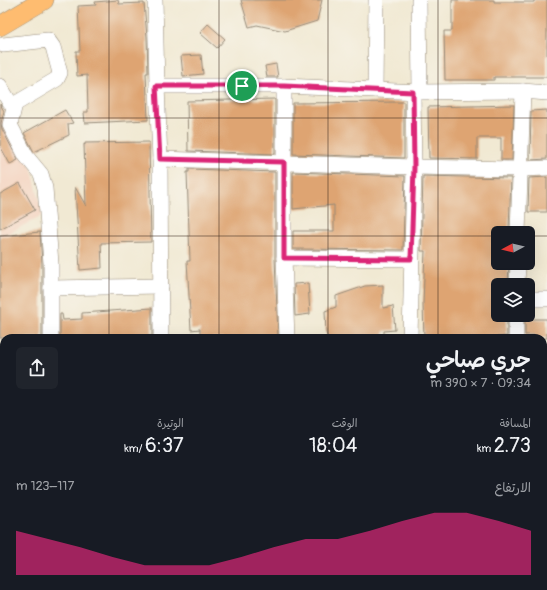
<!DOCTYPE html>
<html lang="ar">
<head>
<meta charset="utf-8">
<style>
  :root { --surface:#171b24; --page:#20242c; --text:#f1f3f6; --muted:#9ea1a6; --accent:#db2777 }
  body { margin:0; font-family:Pangolin,"Playpen Sans Arabic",sans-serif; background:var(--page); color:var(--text); direction:rtl; height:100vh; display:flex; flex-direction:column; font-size:15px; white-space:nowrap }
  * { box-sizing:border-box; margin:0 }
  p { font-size:13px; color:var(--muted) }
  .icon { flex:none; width:22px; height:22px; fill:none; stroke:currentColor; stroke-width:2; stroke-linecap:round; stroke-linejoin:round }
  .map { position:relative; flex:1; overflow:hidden; direction:ltr }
  .sheet { position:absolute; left:0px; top:334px; width:547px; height:256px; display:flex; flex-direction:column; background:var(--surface); border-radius:12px 12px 0 0; box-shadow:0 4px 16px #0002; direction:rtl }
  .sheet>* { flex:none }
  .needle { width:26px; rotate:263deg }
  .controls { position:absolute; left:491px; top:226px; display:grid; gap:8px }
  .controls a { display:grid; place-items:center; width:44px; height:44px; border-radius:6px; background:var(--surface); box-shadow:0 4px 16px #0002; font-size:20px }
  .pin { position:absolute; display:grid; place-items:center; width:34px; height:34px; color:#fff; margin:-17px; border:2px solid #fff; border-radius:50%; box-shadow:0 1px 4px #0007 }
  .round { display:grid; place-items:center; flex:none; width:42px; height:42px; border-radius:6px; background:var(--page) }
  .headline { display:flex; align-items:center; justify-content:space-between; height:68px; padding:0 16px }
  h1 { font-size:22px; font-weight:600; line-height:30px }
  .figures { display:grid; grid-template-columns:repeat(3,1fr); gap:6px; height:68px; padding:4px 16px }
  .figures div { display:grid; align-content:center }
  .figures b { font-size:20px; font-weight:600 }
  .figures small { font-size:11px; font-weight:400 }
  .figures p { font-size:11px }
  .chart { height:112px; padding:8px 16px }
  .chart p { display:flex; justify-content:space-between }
  .chart svg { width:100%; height:72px; margin-top:4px; fill:var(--accent); opacity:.7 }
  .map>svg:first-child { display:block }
  .built { fill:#f4d3c0 }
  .building { fill:#dea472 }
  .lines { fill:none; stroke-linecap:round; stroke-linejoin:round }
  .minor-casing { stroke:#968a78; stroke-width:16 }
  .major-casing { stroke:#968a78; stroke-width:20 }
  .minor { stroke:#fff; stroke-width:15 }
  .major { stroke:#febc70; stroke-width:19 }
  .route-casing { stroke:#fff; stroke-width:8 }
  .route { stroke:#db2777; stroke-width:5 }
  .grid { fill:none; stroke:#3b2a1e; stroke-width:1; stroke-opacity:0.55 }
</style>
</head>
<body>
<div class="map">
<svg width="547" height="590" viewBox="0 0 547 590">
  <rect width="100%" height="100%" fill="#f7f3e8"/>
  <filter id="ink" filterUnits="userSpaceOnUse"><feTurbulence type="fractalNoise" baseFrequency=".025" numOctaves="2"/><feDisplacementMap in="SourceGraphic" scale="8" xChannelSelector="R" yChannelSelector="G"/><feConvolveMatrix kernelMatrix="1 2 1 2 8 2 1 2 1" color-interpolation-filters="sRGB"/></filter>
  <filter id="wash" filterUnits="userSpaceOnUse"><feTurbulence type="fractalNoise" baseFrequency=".012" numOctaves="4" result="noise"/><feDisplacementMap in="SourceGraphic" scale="16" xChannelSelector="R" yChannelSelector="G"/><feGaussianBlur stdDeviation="0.9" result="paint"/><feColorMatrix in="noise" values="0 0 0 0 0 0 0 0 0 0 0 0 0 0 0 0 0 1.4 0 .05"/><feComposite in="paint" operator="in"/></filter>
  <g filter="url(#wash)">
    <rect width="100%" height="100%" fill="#f1e9d3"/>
    <!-- built -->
    <g class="built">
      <path d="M0,113l31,53 12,49 -43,23z"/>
      <path d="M0,462h4v124h101v4h-105z"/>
      <rect x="190" y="586" width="184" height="4"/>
    </g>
    <g id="blocks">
      <!-- building -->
      <g class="building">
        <path d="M118,0l1,4 25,-1 3,34 1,36h-2l2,47 -63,3 -1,-11h4l-1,-37 -10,1 -1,-25h4l-2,-45 18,-1 -1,-3z"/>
        <path d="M241,0h81l-5,21 -32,10 -28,-6 -8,2z"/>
        <path d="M452,0h42v2h40v-2h13v77h-53v3h-49l-1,-49h8z"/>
        <path d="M208,24l17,15 -8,9 -17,-15z"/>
        <path d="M201,55l2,19 -20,2 -2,-20z"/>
        <path d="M276,64l2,13h-11l-2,-11z"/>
        <path d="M275,99v55l-87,-3 -1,-50z"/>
        <path d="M404,102v56l-111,-4v-51z"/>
        <path d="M0,104l4,7 -3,12 1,6 16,31 -8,4 -10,-18z"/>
        <path d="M514,105l-2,55h-11v-22h-24v21l-48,-1 -1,-51z"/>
        <path d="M65,110l8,13 -5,1 1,11 -35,17 -10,-19z"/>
        <path d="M547,110v49l-17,1 1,-49z"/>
        <path d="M149,142l2,100 -50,1 1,25 -22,2 -5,-83 11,19 -2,-62 1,1v-2z"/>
        <path d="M189,169l86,3v86l3,80h-78v-9l-9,1 -4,-69h3l-3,-89h2z"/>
        <path d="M293,172l112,4 -2,74 -110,-1v-18h41v-26l-41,4z"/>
        <path d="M423,176l88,2 -2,50 -11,1v34h11l-1,22h-10v30h9v21l-11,1v1h-72l-1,-34 2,-53h-4z"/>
        <path d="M547,177v35h-19l1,-34z"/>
        <path d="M20,183l15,27 -35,19v-35z"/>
        <path d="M40,232l2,31v75h-42v-102z"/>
        <path d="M308,283l2,31 -15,2 -1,-32z"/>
        <path d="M383,285v23l10,-2 2,24 -11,1v7h-56l-2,-5 -1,-22 11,-4v-11l29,-10z"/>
        <path d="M152,308v28l-32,2h-60v-24h2l1,6 19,-1v-6z"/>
        <path d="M525,319h22v19h-12v-3h-10z"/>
      </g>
    </g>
  </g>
  <g filter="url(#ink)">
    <use href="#blocks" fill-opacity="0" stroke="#968a78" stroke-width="1"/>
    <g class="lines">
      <!-- minor casing -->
      <g class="minor-casing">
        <g id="minor">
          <path d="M155,0l2,86 3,73 1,179"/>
          <path d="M419,0l1,92"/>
          <path d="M0,86l10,17 5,1 42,-25 3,-6 -7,-26 -5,-7 -45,5"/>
          <path d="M157,86h127l136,6 103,-1 24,2"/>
          <path d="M284,86v172l3,80"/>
          <path d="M375,90l1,-90"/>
          <path d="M15,104l-5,21 16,31 15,18 4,14 6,75v75"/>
          <path d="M160,159l254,8 106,2 27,-1"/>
          <path d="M518,233l5,-142"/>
          <path d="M284,258l127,1"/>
          <path d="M517,285l1,-22"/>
          <path d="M51,288l110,-2"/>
          <path d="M528,299h19"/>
          <path d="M410,338l4,-171 -1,-75"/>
          <path d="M516,338v-23"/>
          <path d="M0,441h4"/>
          <path d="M167,586v4"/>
          <path d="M510,587l37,1"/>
          <path d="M403,590v-4"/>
        </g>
      </g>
      <!-- major casing -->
      <g class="major-casing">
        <path id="major" d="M0,26l44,-26"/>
      </g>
      <!-- minor -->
      <use href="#minor" class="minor"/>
      <!-- major -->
      <use href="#major" class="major"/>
    </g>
  </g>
  <g class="lines" filter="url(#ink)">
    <!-- route casing -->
    <g class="route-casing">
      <path id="route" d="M156,86h128l129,6 1,75 -3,92 -127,-1v-96l-124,-3z"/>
    </g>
    <!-- route -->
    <use href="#route" class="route"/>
  </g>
  <!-- grid -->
  <path class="grid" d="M109,0v338M219,0v338M328,0v338M438,0v338M0,118h547M0,236h498M528,236h19M0,354h4M543,354h4M0,472h4M543,472h4M109,586v4M219,586v4M328,586v4M438,586v4"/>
</svg>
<div class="controls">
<a><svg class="needle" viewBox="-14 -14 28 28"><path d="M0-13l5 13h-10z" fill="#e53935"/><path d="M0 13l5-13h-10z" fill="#9ea1a6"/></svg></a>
<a><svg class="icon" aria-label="layers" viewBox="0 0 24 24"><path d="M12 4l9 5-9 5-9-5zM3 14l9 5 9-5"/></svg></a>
</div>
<div class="pin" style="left:242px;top:86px;background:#1e9e55"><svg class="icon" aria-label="arrive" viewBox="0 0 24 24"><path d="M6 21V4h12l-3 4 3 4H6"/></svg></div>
<section class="sheet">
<div class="headline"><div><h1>جري صباحي</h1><p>09:34 · 7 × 390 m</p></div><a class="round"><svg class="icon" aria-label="share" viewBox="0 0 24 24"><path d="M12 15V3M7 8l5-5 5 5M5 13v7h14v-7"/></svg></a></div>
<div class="figures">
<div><p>المسافة</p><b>2.73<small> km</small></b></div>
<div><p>الوقت</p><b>18:04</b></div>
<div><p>الوتيرة</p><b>6:37<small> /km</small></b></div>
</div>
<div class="chart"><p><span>الارتفاع</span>117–123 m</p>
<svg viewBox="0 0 160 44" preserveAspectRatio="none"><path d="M0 44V17L10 22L20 27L30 33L40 38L50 38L60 38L70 33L80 27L90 22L100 22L110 17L120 11L130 6L140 6L150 11L160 17V44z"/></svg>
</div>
</section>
</div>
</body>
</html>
